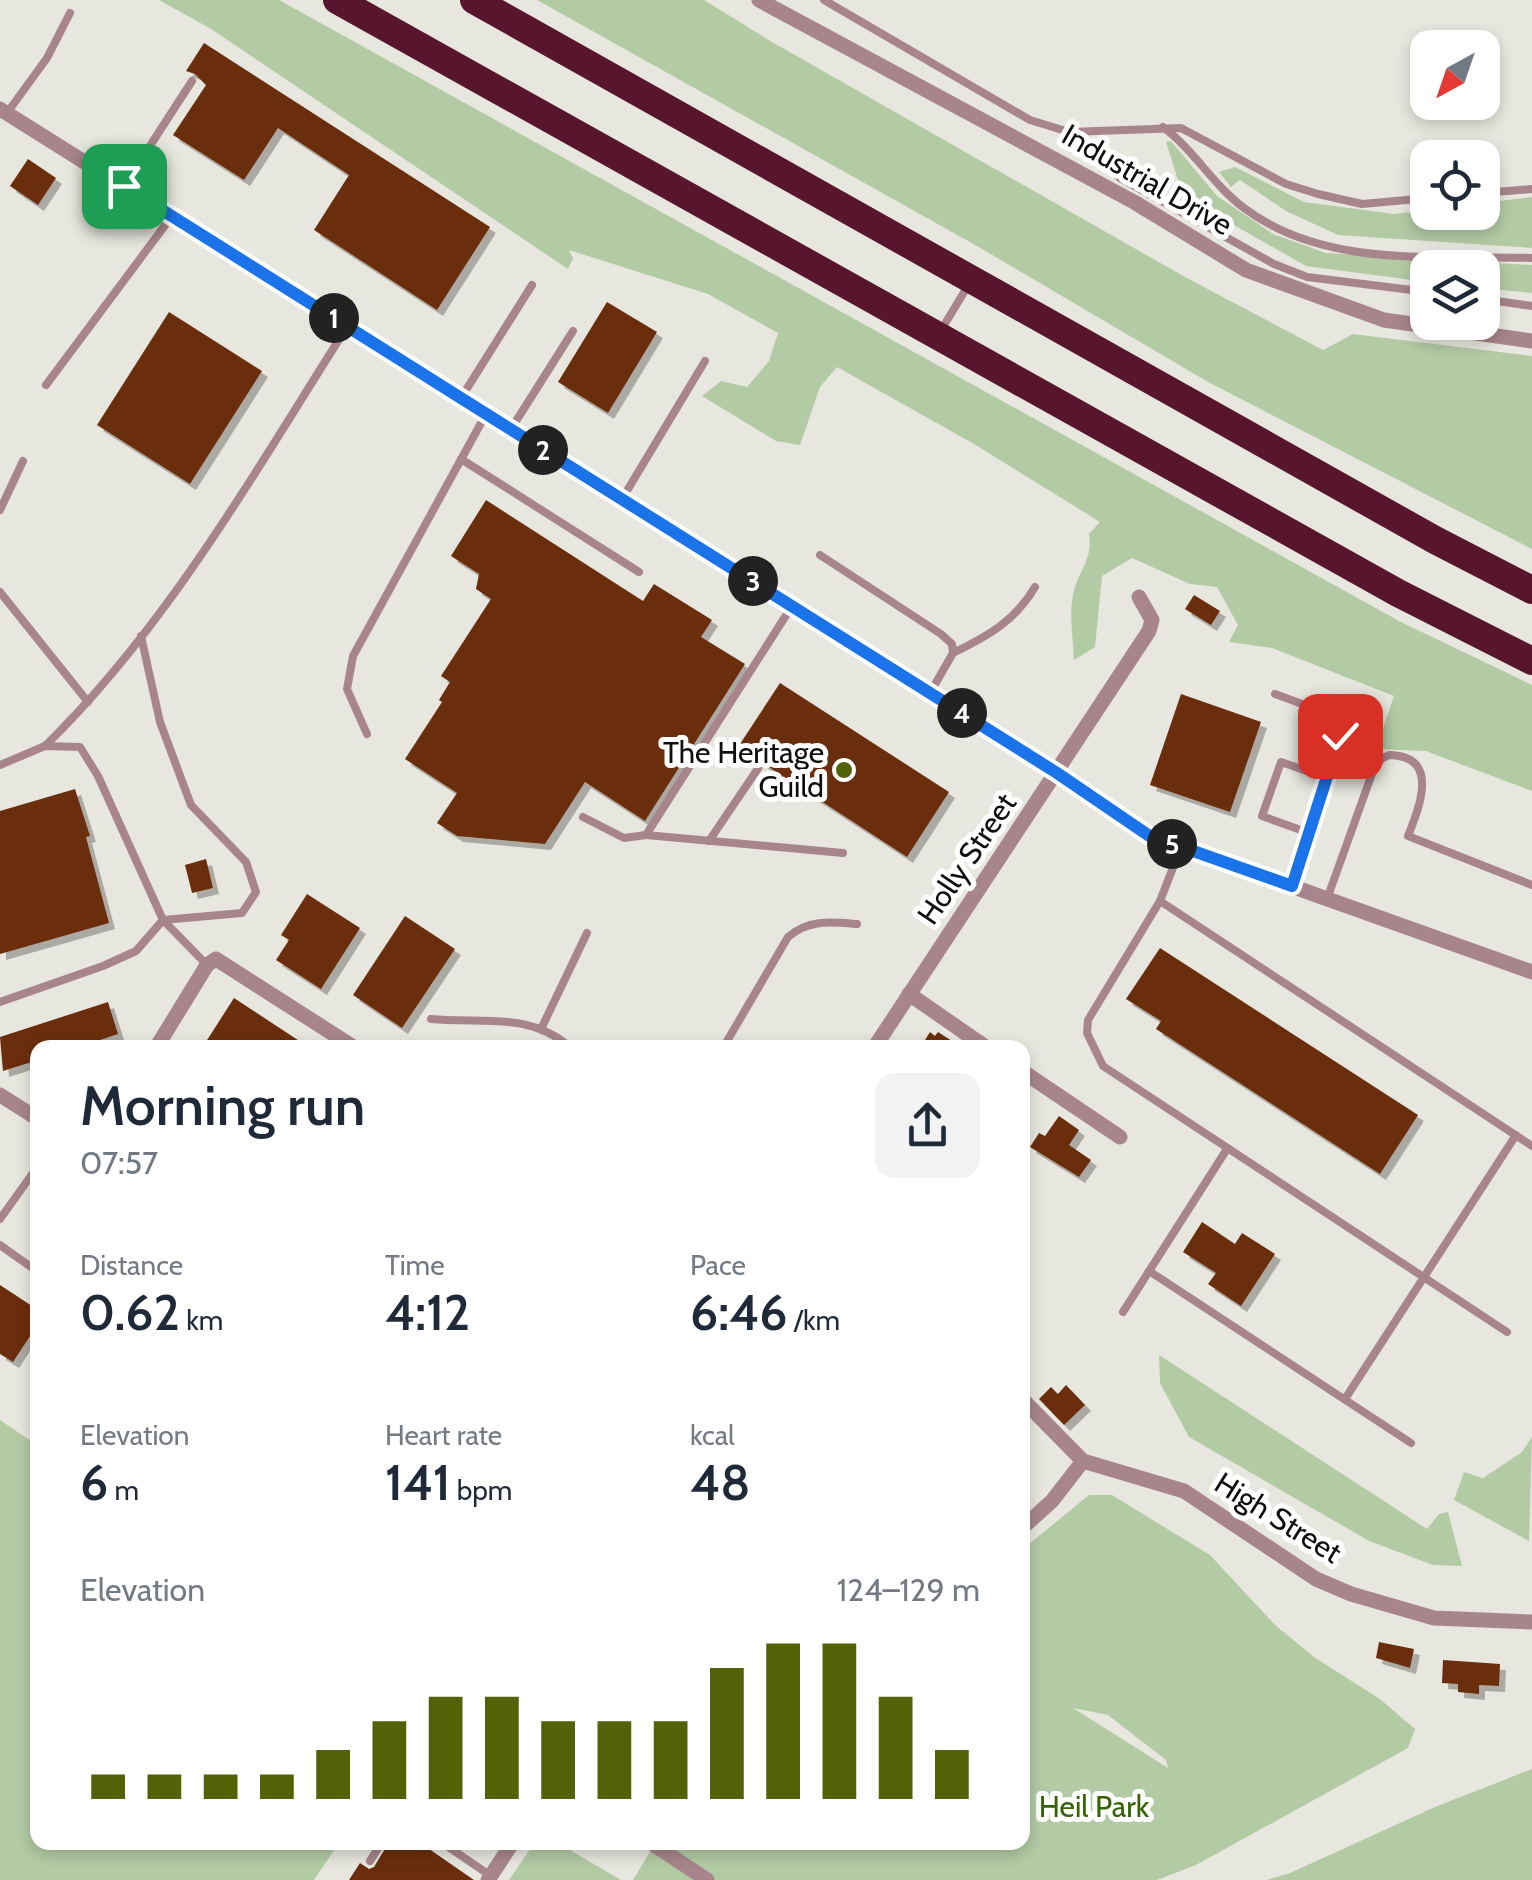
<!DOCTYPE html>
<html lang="en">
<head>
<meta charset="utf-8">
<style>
  :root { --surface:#fff; --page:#f2f2f3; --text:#1f2937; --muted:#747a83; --accent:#526206 }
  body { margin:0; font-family:Cabin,sans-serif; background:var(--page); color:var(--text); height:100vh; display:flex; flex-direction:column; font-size:38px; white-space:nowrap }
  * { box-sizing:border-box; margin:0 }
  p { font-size:32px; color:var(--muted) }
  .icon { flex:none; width:55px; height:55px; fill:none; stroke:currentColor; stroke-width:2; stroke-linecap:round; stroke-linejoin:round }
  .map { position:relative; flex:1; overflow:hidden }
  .details { position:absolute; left:30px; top:1040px; width:1000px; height:810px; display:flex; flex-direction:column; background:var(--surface); border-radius:20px; box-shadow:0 5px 15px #0003 }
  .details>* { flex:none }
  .needle { width:65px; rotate:220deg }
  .buttons { position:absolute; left:1410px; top:30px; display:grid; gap:20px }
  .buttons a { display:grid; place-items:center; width:90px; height:90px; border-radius:20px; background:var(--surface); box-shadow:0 5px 15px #0003; font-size:50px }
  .pin { position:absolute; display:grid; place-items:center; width:85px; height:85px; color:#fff; margin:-42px; border-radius:20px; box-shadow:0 5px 15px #0006 }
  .km { position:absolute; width:50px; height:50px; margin:-25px; border-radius:50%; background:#222; color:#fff; font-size:28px; line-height:50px; text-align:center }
  .round { display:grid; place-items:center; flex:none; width:105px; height:105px; border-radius:20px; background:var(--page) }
  .overview { display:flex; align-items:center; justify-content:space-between; height:170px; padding:0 50px }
  h1 { font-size:55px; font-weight:600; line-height:75px }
  .stats { display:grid; grid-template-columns:repeat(3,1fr); gap:15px; height:170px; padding:10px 50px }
  .stats div { display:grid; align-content:center }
  .stats b { font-size:50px; font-weight:600 }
  .stats small { font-size:28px; font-weight:400 }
  .stats p { font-size:28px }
  .chart { height:280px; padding:20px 50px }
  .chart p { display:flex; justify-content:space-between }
  .chart svg { width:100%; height:180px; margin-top:10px; stroke:var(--accent); stroke-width:6 }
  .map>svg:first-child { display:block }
  .green { fill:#b3cba5; fill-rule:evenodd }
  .building { fill:#6a2d0d; filter:url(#shadow) }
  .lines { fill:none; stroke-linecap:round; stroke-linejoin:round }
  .lane { stroke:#a8858d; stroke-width:8 }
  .street { stroke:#a8858d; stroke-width:15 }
  .highway { stroke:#57162d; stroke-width:28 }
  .route-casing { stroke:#fff; stroke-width:20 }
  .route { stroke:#1a73e8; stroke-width:12 }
  .poi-dot { fill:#526206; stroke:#fff; stroke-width:4 }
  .labels { text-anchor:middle; stroke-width:10; stroke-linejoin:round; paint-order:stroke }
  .street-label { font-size:30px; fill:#0e0e0b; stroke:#fff }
  .poi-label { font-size:30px; fill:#0e0e0b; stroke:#fff; text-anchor:end }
  .park-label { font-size:30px; fill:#346304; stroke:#fff }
</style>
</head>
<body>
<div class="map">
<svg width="1532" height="1880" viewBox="0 0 1532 1880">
  <defs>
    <filter id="shadow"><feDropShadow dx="6" dy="6" stdDeviation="0" flood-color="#0004"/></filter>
  </defs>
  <rect width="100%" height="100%" fill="#e8e7df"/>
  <!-- green -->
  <g class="green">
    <path d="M159,0h120l1122,622 131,63v106l-106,-40 -50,-2 18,-53 -122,-48 -43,-6 9,-17 -21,-38 -27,-3 -58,-26 -30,18 -7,71 -21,13c-1,-22 -5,-44 -1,-65 5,-25 20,-34 16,-61l11,-12 -126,-78 -137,-77 -17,20 -20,58 -24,-4 -74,-45 19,-15 26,6 22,-26 9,-28 -70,-39 -139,-44 4,8 -5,11 -357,-240z"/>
    <path d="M537,0h167l68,42 413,235 138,73 30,-16 179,22v193l-324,-167 -231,-136z"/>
    <path d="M1171,141l46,55 56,38 53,19 206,12v28l-49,-5 -1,-20h-54l-1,14 -121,-16 -123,-70 -17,-54z"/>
    <path d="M1235,167l69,35 90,12 33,-4 1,2h54l1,-9 49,-6v51l-194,-13 -52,-24 -46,-31 -9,7 -12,-15z"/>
    <path d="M1159,1355l268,174 12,-15 9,-2 14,54 -29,-1 -64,-24 -180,-104 -29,-54z"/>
    <path d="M0,1420l37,25 1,397 301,1 -25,37h-314z"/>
    <path d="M1532,1437l-3,104 -75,-41 10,-28 19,6 39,-26z"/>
    <path d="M1089,1495h23l98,60 65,70 39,32 66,42 35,30 -7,19 -212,117 -39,15h-524l22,-37 367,-1 1,-293zM1073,1708l35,7 58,45 2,8z"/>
    <path d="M1532,1769v111h-265l23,-7 145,-66z"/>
    <path d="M535,1842l23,1 63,37h-112z"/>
  </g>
  <!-- building -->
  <g class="building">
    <path d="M204,43l286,184 -53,83 -123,-80 35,-55 -71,-47 -34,52 -71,-45 33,-50 -11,-11 -9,-3z"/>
    <path d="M28,159l28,19 -18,27 -28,-19z"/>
    <path d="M607,302l50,30 -49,81 -50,-31z"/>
    <path d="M169,312l93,59 -72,113 -93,-59z"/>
    <path d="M486,500l157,101 11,-17 58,36 -11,17 44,27 -100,157 -60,-39 -40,62 -88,-8 -20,-13 20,-30 -52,-34 37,-57 -3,-2 11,-18 -9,-6 50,-77 -15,-10 3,-15 -28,-18z"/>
    <path d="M1194,595l26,16 -9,14 -26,-16z"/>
    <path d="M780,683l169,109 -42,65 -169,-110z"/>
    <path d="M1181,694l80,28 -31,90 -80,-27z"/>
    <path d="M75,789l15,47 -4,1 23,86 -109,31v-143z"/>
    <path d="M206,859l7,29 -21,5 -7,-28z"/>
    <path d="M307,894l53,34 -39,61 -45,-29 13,-20 -8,-5z"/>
    <path d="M405,916l50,33 -53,79 -49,-33z"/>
    <path d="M1160,948l258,167 -38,59 -224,-145 5,-8 -35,-22z"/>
    <path d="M234,998l76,50h-108z"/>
    <path d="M108,1002l10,32 -42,14h-38v12l-35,11 -3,-34z"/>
    <path d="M930,1032l5,4 3,-4 25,16h-43z"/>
    <path d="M1059,1116l20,14 -10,15 22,15 -12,17 -49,-30 9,-14 6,3z"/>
    <path d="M1202,1222l33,22 7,-11 33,21 -34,52 -33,-22 8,-11 -33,-21z"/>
    <path d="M0,1285l38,25v14l-25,38 -13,-8z"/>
    <path d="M1066,1385l19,20 -21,20 -25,-26 12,-12 7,7z"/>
    <path d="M1379,1642l35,7 -4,19 -34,-10z"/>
    <path d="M1443,1660l57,4 -1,22 -20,-1v9l-21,-2v-8l-16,-1z"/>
    <path d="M389,1842h30l55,38h-125l11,-17 9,6 5,-2z"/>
  </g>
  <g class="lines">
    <!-- lane -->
    <g class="lane">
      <path d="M824,0l206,120 39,12 112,-4 105,56 32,10 44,10 66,-6"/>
      <path d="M7,113l40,-55 23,-45"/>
      <path d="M1163,127c31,23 50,58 81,81 81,61 192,47 288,50"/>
      <path d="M1069,132l51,46 154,86 33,13 121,15"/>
      <path d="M124,186l68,-105"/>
      <path d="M1482,193l50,-4"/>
      <path d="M1482,299l50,7"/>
      <path d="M940,332l29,-48"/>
      <path d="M46,385l126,-169"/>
      <path d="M461,398l71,-113"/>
      <path d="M511,429l62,-98"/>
      <path d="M461,459l178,113"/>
      <path d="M622,499l83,-138"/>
      <path d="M0,510l23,-49"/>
      <path d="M820,555l121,79 11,10 1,9 -23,40"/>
      <path d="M0,592l88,110"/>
      <path d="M792,606l-146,229 197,18"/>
      <path d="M953,653c35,-17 62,-32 82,-66"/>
      <path d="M1275,694l57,21 10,9 -50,162"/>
      <path d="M367,734l-20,-45 6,-33 133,-242"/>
      <path d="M45,746c123,-120 210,-275 302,-419"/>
      <path d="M0,765l45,-19 35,1 18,29 65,144 44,45"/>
      <path d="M583,817l41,21 22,-3"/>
      <path d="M1309,833l-47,-17 19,-54 46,16"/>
      <path d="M709,841l50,-74"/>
      <path d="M1181,847l-21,54 372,245"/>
      <path d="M1327,899l46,-128 8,-12 8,-4c52,1 30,53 19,81l124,49"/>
      <path d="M1160,901l-72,119 -1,13 16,33 404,266"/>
      <path d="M0,1002l103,-36 33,-15 27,-31 79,-7 14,-21 -10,-30 -55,-57 -31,-83 -19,-86"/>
      <path d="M431,1019c51,5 99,-8 140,29"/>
      <path d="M542,1027l45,-94"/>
      <path d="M723,1048l65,-111c21,-18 43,-15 69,-13"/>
      <path d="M0,1219l38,-53"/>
      <path d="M0,1245l38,27"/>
      <path d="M1149,1271l262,172"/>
      <path d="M1123,1312l104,-163"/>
      <path d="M1345,1399l171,-264"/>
      <path d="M441,1842l50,34"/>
      <path d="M370,1861l12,-19"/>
    </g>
    <!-- street -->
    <g class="street">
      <path d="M759,0l375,202 112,68 138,50 148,21"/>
      <path d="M0,109l1057,664 91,62 384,137"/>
      <path d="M909,994l78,54"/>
      <path d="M156,1048l51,-83 9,-6 139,89"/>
      <path d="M874,1048l275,-417 3,-11 -13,-23"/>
      <path d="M1022,1071l98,66"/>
      <path d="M0,1095l38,24"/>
      <path d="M1022,1399l61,62 101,30 132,88 35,15 83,24 98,4"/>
      <path d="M1022,1528l30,-27 31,-40"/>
      <path d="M650,1842l57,38"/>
      <path d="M488,1880l25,-38"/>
    </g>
    <!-- highway -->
    <g class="highway">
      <path d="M337,0l1061,593 134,68"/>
      <path d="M474,0l961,540 97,50"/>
    </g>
  </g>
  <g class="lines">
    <!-- route casing -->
    <g class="route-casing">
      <path id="route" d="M124,186l933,587 91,62 144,51 48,-150"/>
    </g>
    <!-- route -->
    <use href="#route" class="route"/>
  </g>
  <!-- markers -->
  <circle class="poi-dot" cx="844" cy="770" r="10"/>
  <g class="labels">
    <!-- street labels -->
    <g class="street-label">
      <text transform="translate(1147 180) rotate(30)" y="10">Industrial Drive</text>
      <text transform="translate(967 859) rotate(-56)" y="10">Holly Street</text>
      <text transform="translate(1278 1518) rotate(32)" y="10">High Street</text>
    </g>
    <!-- poi labels -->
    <g class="poi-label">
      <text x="824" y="763">The Heritage<tspan x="824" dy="34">Guild</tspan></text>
    </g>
    <!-- park labels -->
    <g class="park-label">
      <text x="1094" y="1817">Heil Park</text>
    </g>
  </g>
</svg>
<div class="buttons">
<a><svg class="needle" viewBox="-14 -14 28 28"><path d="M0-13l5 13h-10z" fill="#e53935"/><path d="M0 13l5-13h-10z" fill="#747a83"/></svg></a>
<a><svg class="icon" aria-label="locate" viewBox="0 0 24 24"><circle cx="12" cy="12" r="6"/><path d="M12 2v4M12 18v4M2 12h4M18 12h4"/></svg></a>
<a><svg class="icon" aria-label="layers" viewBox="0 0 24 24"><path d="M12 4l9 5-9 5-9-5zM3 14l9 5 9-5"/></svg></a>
</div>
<div class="pin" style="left:124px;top:186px;background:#1e9e55"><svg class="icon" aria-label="arrive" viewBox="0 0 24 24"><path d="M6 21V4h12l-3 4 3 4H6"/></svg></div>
<div class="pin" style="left:1340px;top:736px;background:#d93025"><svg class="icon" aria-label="check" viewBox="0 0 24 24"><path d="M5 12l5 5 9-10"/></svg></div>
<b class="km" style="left:334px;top:318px">1</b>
<b class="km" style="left:543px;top:450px">2</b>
<b class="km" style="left:753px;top:581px">3</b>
<b class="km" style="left:962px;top:713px">4</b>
<b class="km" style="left:1172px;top:844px">5</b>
<section class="details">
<div class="overview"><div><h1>Morning run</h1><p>07:57</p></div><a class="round"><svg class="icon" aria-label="share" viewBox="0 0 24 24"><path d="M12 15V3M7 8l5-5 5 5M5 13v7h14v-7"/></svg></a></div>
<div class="stats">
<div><p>Distance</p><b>0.62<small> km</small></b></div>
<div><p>Time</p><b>4:12</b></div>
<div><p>Pace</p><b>6:46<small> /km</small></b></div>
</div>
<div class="stats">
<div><p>Elevation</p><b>6<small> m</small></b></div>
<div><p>Heart rate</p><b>141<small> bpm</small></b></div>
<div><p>kcal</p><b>48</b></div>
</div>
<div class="chart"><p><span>Elevation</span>124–129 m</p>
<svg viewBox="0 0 160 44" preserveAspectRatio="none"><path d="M5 44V38M15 44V38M25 44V38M35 44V38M45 44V32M55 44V25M65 44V19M75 44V19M85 44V25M95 44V25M105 44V25M115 44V12M125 44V6M135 44V6M145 44V19M155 44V32"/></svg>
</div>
</section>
</div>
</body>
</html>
